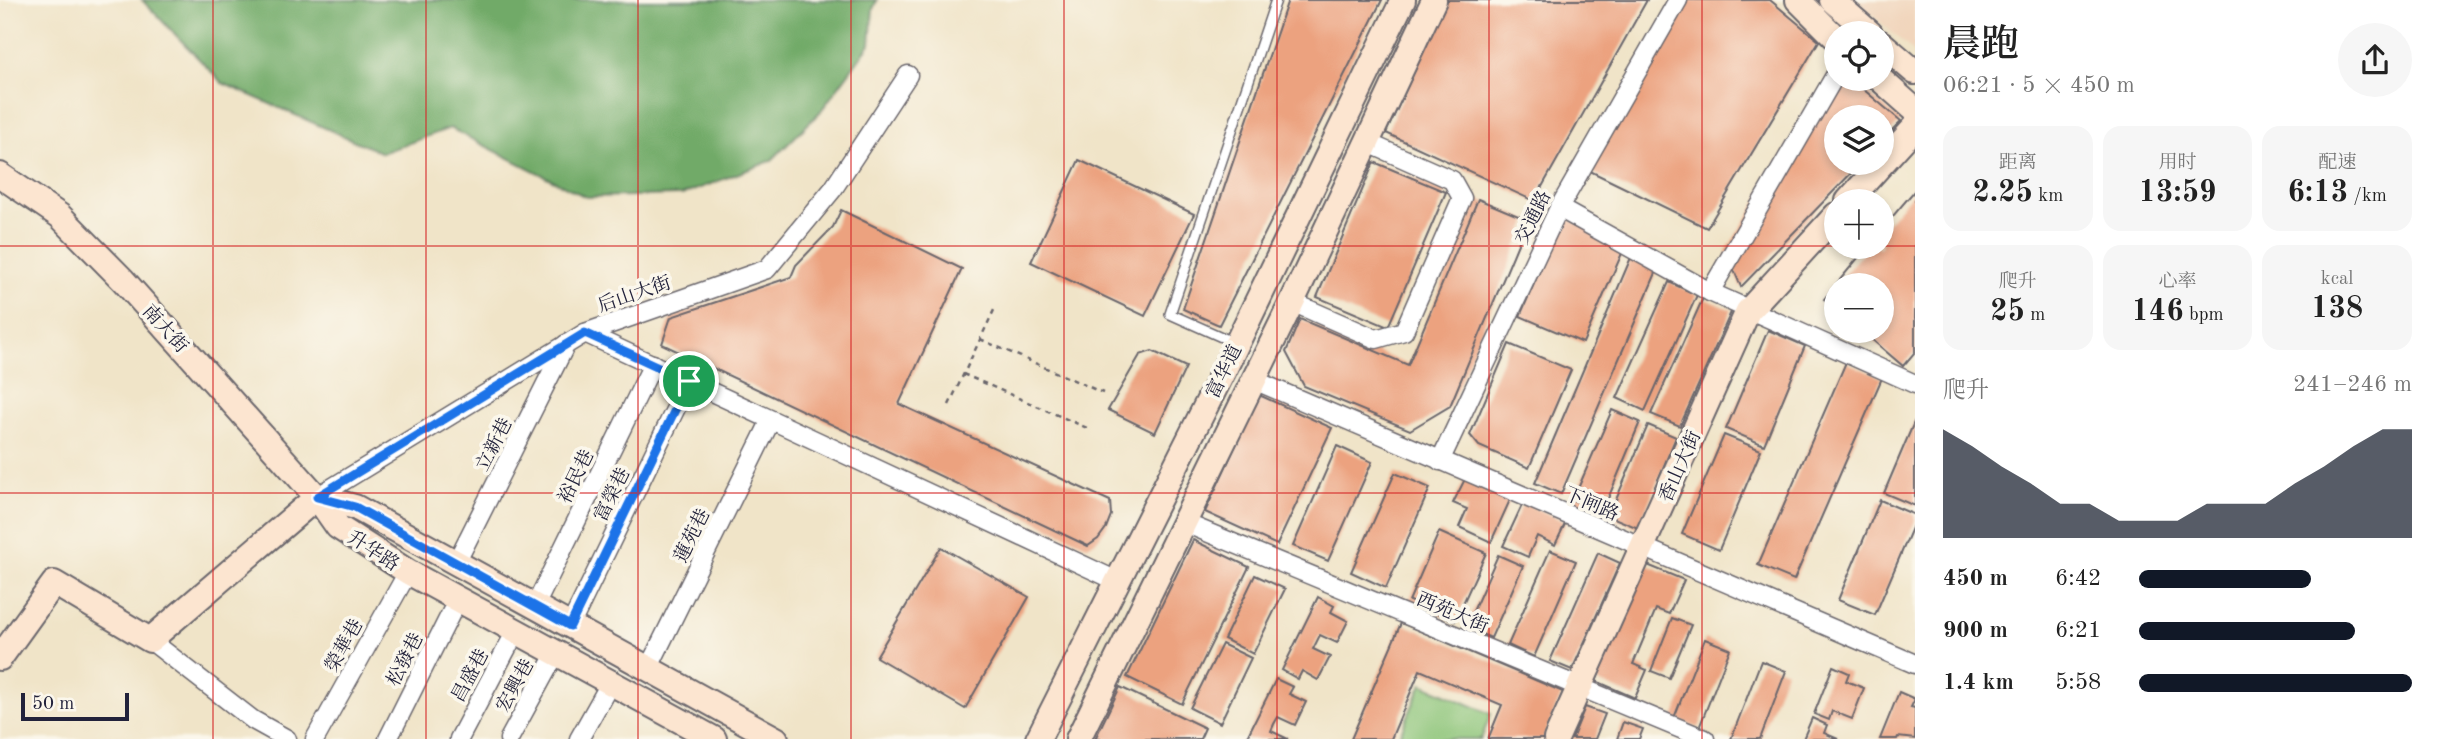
<!DOCTYPE html>
<html lang="zh">
<head>
<meta charset="utf-8">
<style>
  :root { --surface:#fff; --page:#f6f6f6; --text:#222; --muted:#767676; --accent:#111827 }
  body { margin:0; font-family:"Old Standard TT","Noto Serif SC",serif; background:var(--page); color:var(--text); height:100vh; display:flex; flex-direction:column; font-size:26px; white-space:nowrap }
  * { box-sizing:border-box; margin:0 }
  p { font-size:23px; color:var(--muted) }
  .icon { flex:none; width:38px; height:38px; fill:none; stroke:currentColor; stroke-width:2; stroke-linecap:round; stroke-linejoin:round }
  .map { position:relative; flex:1; overflow:hidden }
  .sheet { display:flex; flex-direction:column; background:var(--surface); width:525px }
  .sheet>* { flex:none }
  .controls { position:absolute; left:1824px; top:21px; display:grid; gap:14px }
  .controls a { display:grid; place-items:center; width:70px; height:70px; border-radius:50%; background:var(--surface); box-shadow:0 4px 10px #0003; font-size:35px }
  .scale { position:absolute; left:21px; bottom:18px; width:108px; box-sizing:border-box; padding-left:7px; border:4px solid #22223b; border-top:0; font-size:19px; line-height:24px; white-space:nowrap; color:#22223b; -webkit-text-stroke:5px #fbf7ec; paint-order:stroke }
  .pin { position:absolute; display:grid; place-items:center; width:60px; height:60px; color:#fff; margin:-30px; border:4px solid #fff; border-radius:50%; box-shadow:0 2px 7px #0007 }
  .round { display:grid; place-items:center; flex:none; width:74px; height:74px; border-radius:37px; background:var(--page) }
  .head { display:flex; align-items:center; justify-content:space-between; height:119px; padding:0 28px }
  h1 { font-size:38px; font-weight:600; line-height:52px }
  .stats { display:grid; grid-template-columns:repeat(3,1fr); gap:10px; height:119px; padding:7px 28px }
  .stats div { display:grid; align-content:center; border-radius:18px; background:var(--page); text-align:center }
  .stats b { font-size:30px; font-weight:600 }
  .stats small { font-size:19px; font-weight:400 }
  .stats p { font-size:19px }
  .chart { height:196px; padding:14px 28px }
  .chart p { display:flex; justify-content:space-between }
  .chart svg { width:100%; height:126px; margin-top:7px; fill:var(--accent); opacity:.7 }
  ul { padding:0 28px; list-style:none; font-size:23px }
  li { display:grid; grid-template-columns:112px 84px 1fr; align-items:center; height:52px }
  li i { height:18px; border-radius:9px; background:var(--accent) }
  main { display:flex; flex:1; min-height:0 }
  .map>svg:first-child { display:block }
  .built { fill:#f1d5bc }
  .green { fill:#8cc478; stroke:#57735a; stroke-width:2 }
  .forest { fill:#71aa68; stroke:#4a6652; stroke-width:2 }
  .building { fill:#eca27f }
  .lines { fill:none; stroke-linecap:round; stroke-linejoin:round }
  .lane-casing { stroke:#6a666c; stroke-width:12 }
  .street-casing { stroke:#6a666c; stroke-width:21 }
  .secondary-casing { stroke:#6a666c; stroke-width:28 }
  .path { stroke:#6a666c; stroke-width:2.5; stroke-dasharray:5 5; stroke-linecap:butt }
  .lane { stroke:#fff; stroke-width:9 }
  .street { stroke:#fff; stroke-width:18 }
  .secondary { stroke:#fce5d0; stroke-width:24 }
  .route-casing { stroke:#fff; stroke-width:14 }
  .route { stroke:#1a73e8; stroke-width:9 }
  .grid { fill:none; stroke:#d62828; stroke-width:2; stroke-opacity:0.55 }
  .labels { text-anchor:middle; stroke-width:7; stroke-linejoin:round; paint-order:stroke }
  .street-label { font-size:19px; fill:#22223b; stroke:#fbf7ec }
</style>
</head>
<body>
<main>
<div class="map">
<svg width="1915" height="739" viewBox="0 0 1915 739">
  <rect width="100%" height="100%" fill="#fbf7ec"/>
  <filter id="ink" filterUnits="userSpaceOnUse"><feTurbulence type="fractalNoise" baseFrequency=".0143" numOctaves="2"/><feDisplacementMap in="SourceGraphic" scale="14" xChannelSelector="R" yChannelSelector="G"/><feConvolveMatrix kernelMatrix="1 2 1 2 8 2 1 2 1" color-interpolation-filters="sRGB"/></filter>
  <filter id="wash" filterUnits="userSpaceOnUse"><feTurbulence type="fractalNoise" baseFrequency=".00686" numOctaves="4" result="noise"/><feDisplacementMap in="SourceGraphic" scale="28" xChannelSelector="R" yChannelSelector="G"/><feGaussianBlur stdDeviation="1.57" result="paint"/><feColorMatrix in="noise" values="0 0 0 0 0 0 0 0 0 0 0 0 0 0 0 0 0 1.4 0 .05"/><feComposite in="paint" operator="in"/></filter>
  <g filter="url(#wash)">
    <rect width="100%" height="100%" fill="#f0e4c8"/>
    <!-- built -->
    <path class="built" d="M1856,0h59v53z"/>
    <!-- green -->
    <path class="green" d="M1422,684l69,30 -10,25h-83z"/>
    <!-- forest -->
    <path class="forest" d="M142,0h735l-4,9 -3,35 -50,68 -49,49 -89,34 -96,2 -136,-69 -68,25 -160,-70z"/>
    <g id="blocks">
      <!-- building -->
      <g class="building">
        <path d="M1288,0h94l-163,325 -36,-16z"/>
        <path d="M1447,0h200l-113,201 -148,-68z"/>
        <path d="M1681,0h89l49,41 -112,187 -119,-58z"/>
        <path d="M1836,79h15l50,42 -20,20v-24h-45v46h25l-120,124 -15,-36z"/>
        <path d="M1079,160l115,54 -49,102 -114,-54z"/>
        <path d="M1374,162l72,30 -58,135 -71,-30z"/>
        <path d="M1915,190v162l-12,14 -41,-35h19v-46h-45v24l-12,-10 43,-52h14v-17z"/>
        <path d="M1478,199l50,21 -78,186 -40,24 -106,-44 -18,-34 14,-33 108,46z"/>
        <path d="M841,210l121,59 -63,135 211,97 1,14 -5,13 -8,11 -10,7 -426,-202 9,-27 120,-40 5,-12 37,-38z"/>
        <path d="M1563,217l63,27 -43,99 -63,-27z"/>
        <path d="M1635,248l27,11 -101,235 -26,-11z"/>
        <path d="M1669,282l28,13 -52,116 -28,-13z"/>
        <path d="M1703,298l29,12 -52,116 -29,-12z"/>
        <path d="M1768,330l37,16 -41,99 -38,-16z"/>
        <path d="M1509,344l62,26 -42,98 -50,-22 -9,-11z"/>
        <path d="M1152,351l34,16 -31,66 -47,-23 32,-55z"/>
        <path d="M1846,362l36,16 -88,202 -36,-15z"/>
        <path d="M1259,395l73,33 -55,117 -72,-33z"/>
        <path d="M1612,410l28,12 -38,91 -29,-13z"/>
        <path d="M1915,420v86l-31,-13z"/>
        <path d="M1648,425l28,12 -38,91 -29,-12z"/>
        <path d="M1724,435l37,15 -42,100 -37,-16z"/>
        <path d="M1337,446l35,16 -44,99 -35,-15z"/>
        <path d="M1395,473l35,15 -44,100 -35,-16z"/>
        <path d="M1465,479l45,21 -19,42 -32,-15 8,-18 -14,-6z"/>
        <path d="M1880,500l35,15v6l-40,94 -37,-15z"/>
        <path d="M1523,503l43,19 -11,23 -18,-9 -9,21 -25,-11z"/>
        <path d="M1439,532l47,21 -31,68 -46,-20z"/>
        <path d="M1193,540l56,27 -67,137 -55,-27z"/>
        <path d="M941,547l88,50 -64,112 -89,-52z"/>
        <path d="M1550,550l26,11 -42,96 -26,-12z"/>
        <path d="M1598,553l22,10 -48,107 -22,-9z"/>
        <path d="M1498,555l25,11 -32,72 -25,-11z"/>
        <path d="M1645,564l39,16 -15,34 -13,-5 -23,55 14,6 -12,28 -39,-17z"/>
        <path d="M1255,575l30,14 -32,65 -29,-15z"/>
        <path d="M1318,597l16,9 -3,6 17,9 -11,22 -17,-8 -7,14 17,8 -12,23 -16,-9 -4,8 -16,-9z"/>
        <path d="M1672,618l19,7 -22,53 -18,-7z"/>
        <path d="M1401,623l162,69 -20,47h-55l14,-34 -82,-35 -29,69h-40z"/>
        <path d="M1705,639l25,10 -31,79 -25,-10z"/>
        <path d="M1222,644l29,14 -31,65 -30,-15z"/>
        <path d="M1761,661l25,10 -26,68h-29z"/>
        <path d="M1833,666l16,7 -3,8 18,7 -12,31 -20,-8 -3,9 -15,-6z"/>
        <path d="M1276,679l17,8 -4,7 17,8 -11,23 -17,-8 -4,7 -3,7 17,8h-42z"/>
        <path d="M1120,687l85,41 -5,11h-105z"/>
        <path d="M1899,692l16,7 -4,8 4,1v31l-17,-2 -1,2h-17z"/>
        <path d="M1585,707l20,7 -10,25h-23z"/>
        <path d="M1812,718l15,7 -3,8 14,6h-35z"/>
        <path d="M1623,722l20,7 -4,10h-22z"/>
      </g>
    </g>
  </g>
  <g filter="url(#ink)">
    <use href="#blocks" fill-opacity="0" stroke="#6a666c" stroke-width="2"/>
    <g class="lines">
      <!-- lane casing -->
      <g class="lane-casing">
        <path id="lane" d="M1235,343l-65,-29 106,-314"/>
      </g>
      <!-- street casing -->
      <g class="street-casing">
        <g id="street">
          <path d="M1559,208l151,84 126,-218"/>
          <path d="M1710,292l205,92"/>
          <path d="M1292,302l84,37 28,-8 58,-133 -10,-18 -86,-38"/>
          <path d="M585,333l532,248"/>
          <path d="M1254,380l661,284"/>
          <path d="M1440,461l119,-253 119,-208"/>
          <path d="M317,497l268,-164 182,-64 66,-80 75,-114"/>
          <path d="M1185,523l520,216"/>
          <path d="M456,563l110,-219"/>
          <path d="M535,606l118,-242"/>
          <path d="M570,626l119,-245"/>
          <path d="M150,640l103,80 34,19"/>
          <path d="M648,669l123,-249"/>
          <path d="M315,739l93,-167"/>
          <path d="M388,739l70,-140"/>
          <path d="M459,739l57,-108"/>
          <path d="M509,739l48,-88"/>
          <path d="M579,739l32,-57"/>
        </g>
      </g>
      <!-- secondary casing -->
      <g class="secondary-casing">
        <g id="secondary">
          <path d="M1798,0l38,38"/>
          <path d="M1832,0l38,33"/>
          <path d="M1881,43l34,29"/>
          <path d="M1880,79l35,31"/>
          <path d="M0,175l60,41 63,64 194,217 21,30 70,45 306,167"/>
          <path d="M1848,201l67,-74"/>
          <path d="M317,497l38,10 421,232"/>
          <path d="M0,658l54,-75 96,57 167,-143"/>
          <path d="M1038,739l186,-369 179,-370"/>
          <path d="M1078,739l214,-437 142,-302"/>
          <path d="M1556,739l192,-428 88,-96"/>
        </g>
      </g>
      <!-- path -->
      <g class="path">
        <path d="M980,339l123,54"/>
        <path d="M963,374l124,54"/>
        <path d="M949,405l46,-97"/>
      </g>
      <!-- lane -->
      <use href="#lane" class="lane"/>
      <!-- street -->
      <use href="#street" class="street"/>
      <!-- secondary -->
      <use href="#secondary" class="secondary"/>
    </g>
  </g>
  <g class="lines" filter="url(#ink)">
    <!-- route casing -->
    <g class="route-casing">
      <path id="route" d="M585,333l104,48 -119,245 -215,-119 -38,-10z"/>
    </g>
    <!-- route -->
    <use href="#route" class="route"/>
  </g>
  <!-- grid -->
  <path class="grid" d="M213,0v739M426,0v739M638,0v739M851,0v739M1064,0v739M1277,0v739M1489,0v739M1702,0v739M0,246h1836M1881,246h34M0,493h1915"/>
  <g class="labels">
    <!-- street labels -->
    <g class="street-label">
      <text transform="translate(1532 217) rotate(-64)" y="7">交通路</text>
      <text transform="translate(634 293) rotate(-19)" y="7">后山大街</text>
      <text transform="translate(166 328) rotate(48)" y="7">南大街</text>
      <text transform="translate(1223 371) rotate(-64)" y="7">富华道</text>
      <text transform="translate(493 444) rotate(-63)" y="7">立新巷</text>
      <text transform="translate(1679 466) rotate(-66)" y="7">香山大街</text>
      <text transform="translate(575 476) rotate(-64)" y="7">裕民巷</text>
      <text transform="translate(611 494) rotate(-64)" y="7">富榮巷</text>
      <text transform="translate(1592 503) rotate(23)" y="7">下闸路</text>
      <text transform="translate(691 535) rotate(-64)" y="7">蓮苑巷</text>
      <text transform="translate(374 550) rotate(33)" y="7">升华路</text>
      <text transform="translate(1453 612) rotate(23)" y="7">西苑大街</text>
      <text transform="translate(343 645) rotate(-61)" y="7">榮華巷</text>
      <text transform="translate(404 659) rotate(-63)" y="7">松發巷</text>
      <text transform="translate(469 675) rotate(-62)" y="7">昌盛巷</text>
      <text transform="translate(514 685) rotate(-61)" y="7">宏興巷</text>
    </g>
  </g>
</svg>
<div class="controls">
<a><svg class="icon" aria-label="locate" viewBox="0 0 24 24"><circle cx="12" cy="12" r="6"/><path d="M12 2v4M12 18v4M2 12h4M18 12h4"/></svg></a>
<a><svg class="icon" aria-label="layers" viewBox="0 0 24 24"><path d="M12 4l9 5-9 5-9-5zM3 14l9 5 9-5"/></svg></a>
<a>+</a>
<a>−</a>
</div>
<div class="scale">50 m</div>
<div class="pin" style="left:689px;top:381px;background:#1e9e55"><svg class="icon" aria-label="arrive" viewBox="0 0 24 24"><path d="M6 21V4h12l-3 4 3 4H6"/></svg></div>
</div>
<section class="sheet">
<div class="head"><div><h1>晨跑</h1><p>06:21 · 5 × 450 m</p></div><a class="round"><svg class="icon" aria-label="share" viewBox="0 0 24 24"><path d="M12 15V3M7 8l5-5 5 5M5 13v7h14v-7"/></svg></a></div>
<div class="stats">
<div><p>距离</p><b>2.25<small> km</small></b></div>
<div><p>用时</p><b>13:59</b></div>
<div><p>配速</p><b>6:13<small> /km</small></b></div>
</div>
<div class="stats">
<div><p>爬升</p><b>25<small> m</small></b></div>
<div><p>心率</p><b>146<small> bpm</small></b></div>
<div><p>kcal</p><b>138</b></div>
</div>
<div class="chart"><p><span>爬升</span>241–246 m</p>
<svg viewBox="0 0 160 44" preserveAspectRatio="none"><path d="M0 44V6L10 12L20 19L30 25L40 32L50 32L60 38L70 38L80 38L90 32L100 32L110 32L120 25L130 19L140 12L150 6L160 6V44z"/></svg>
</div>
<ul>
<li><b>450 m</b>6:42<i style="width:63%"></i></li>
<li><b>900 m</b>6:21<i style="width:79%"></i></li>
<li><b>1.4 km</b>5:58<i style="width:100%"></i></li>
</ul>
</section>
</main>
</body>
</html>
